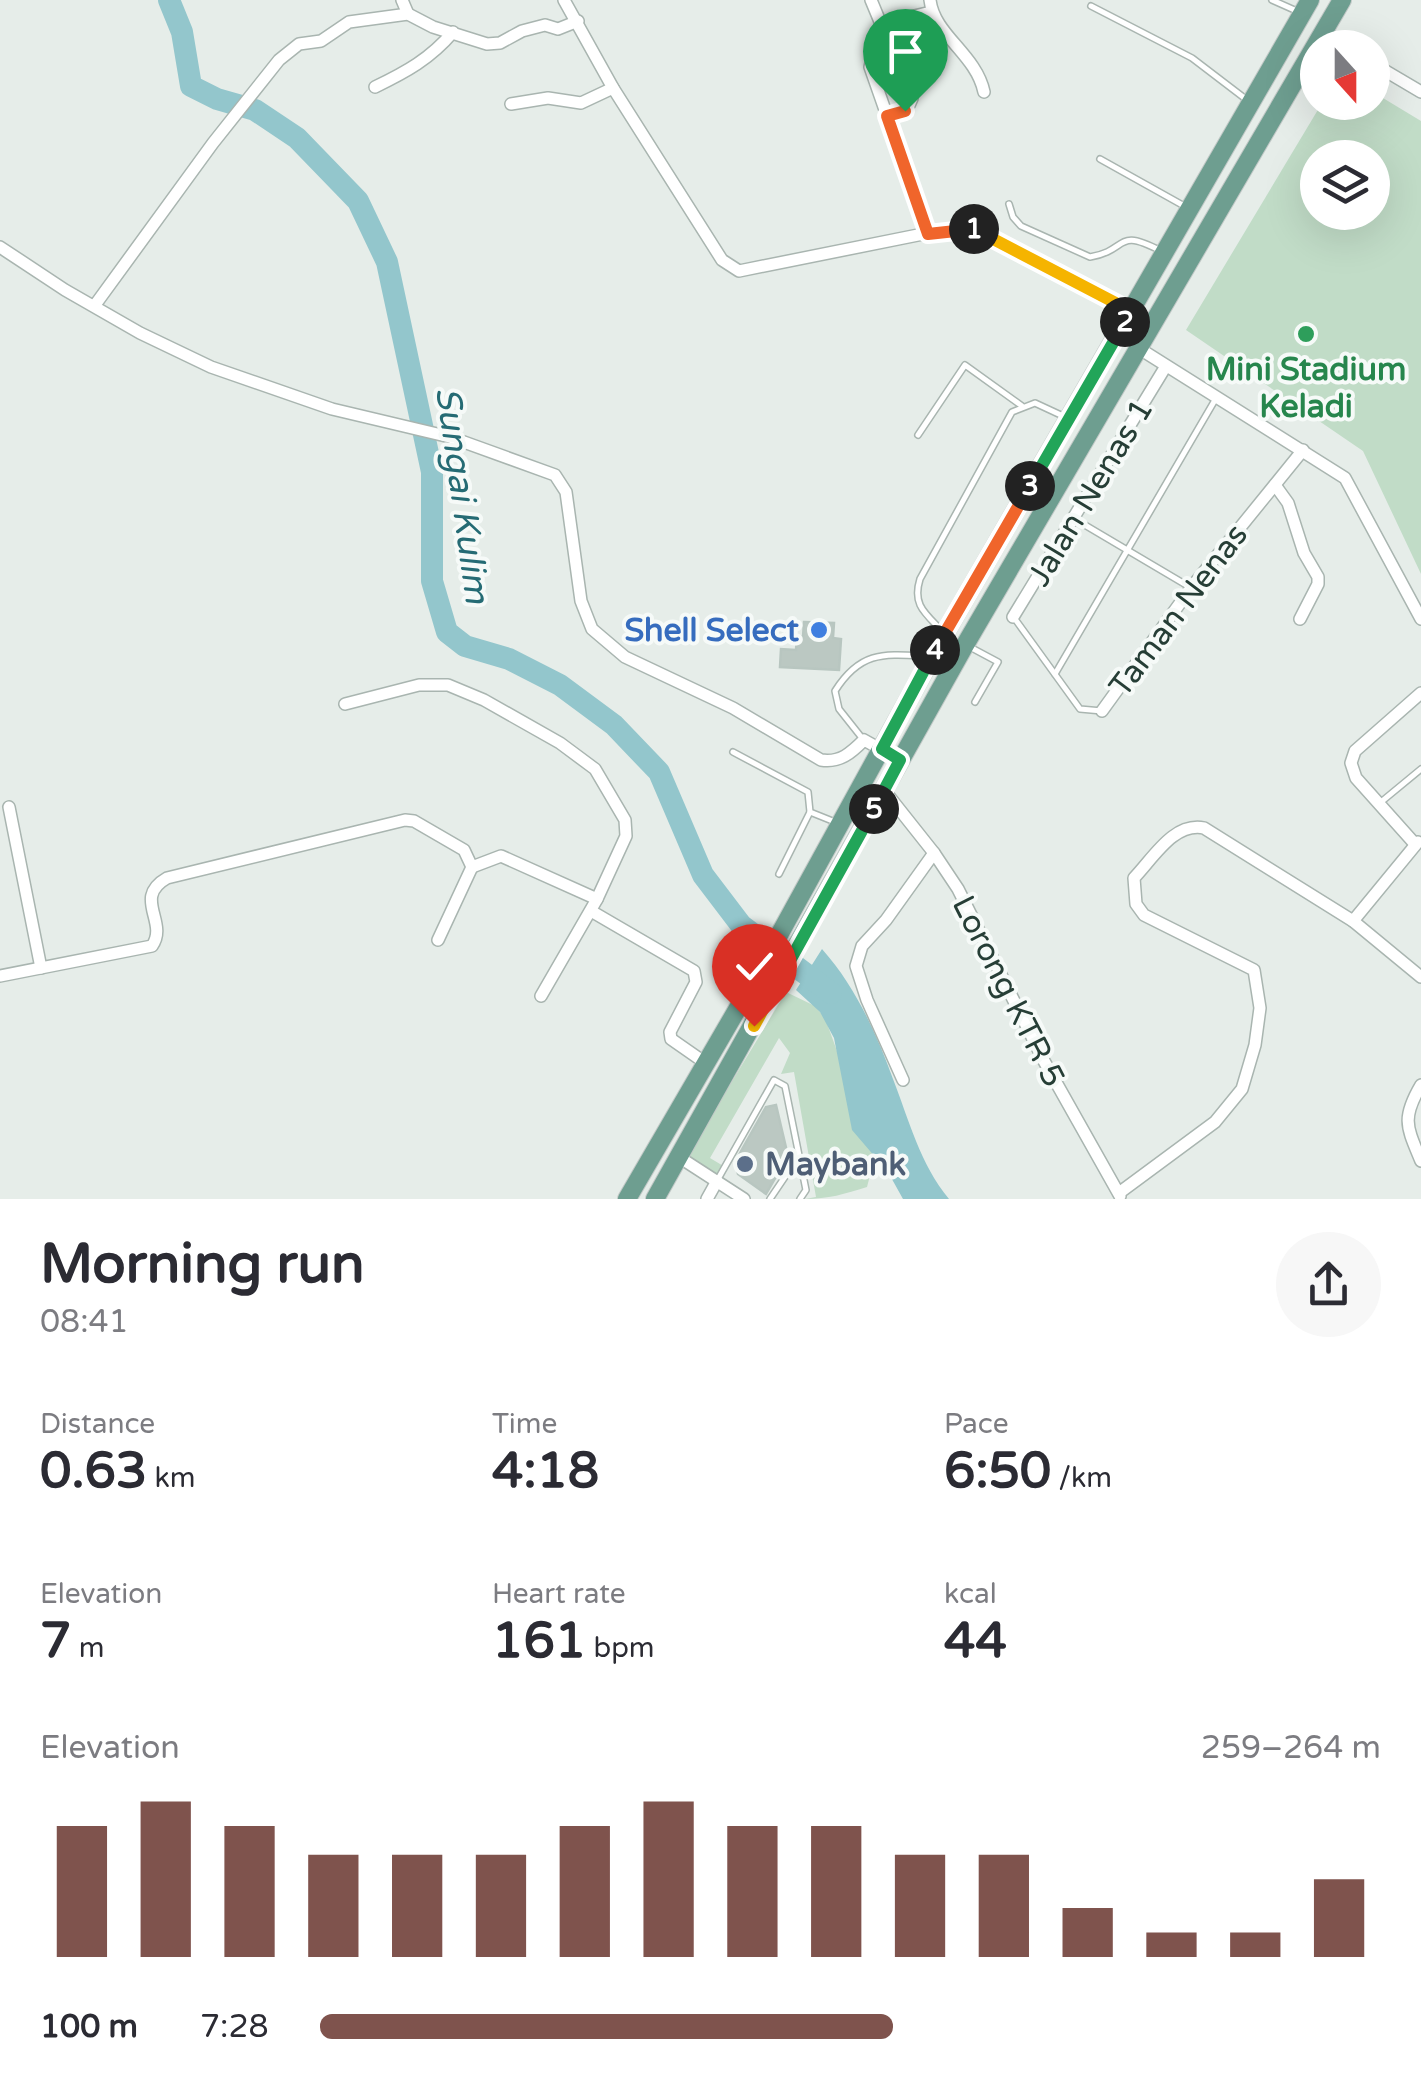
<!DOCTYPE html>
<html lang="en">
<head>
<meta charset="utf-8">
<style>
  :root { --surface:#fff; --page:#f7f7f7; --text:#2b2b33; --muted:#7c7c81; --accent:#7f534d }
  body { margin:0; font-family:"Varela Round",sans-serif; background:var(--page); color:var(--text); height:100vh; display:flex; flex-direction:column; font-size:38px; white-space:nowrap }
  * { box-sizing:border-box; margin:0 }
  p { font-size:32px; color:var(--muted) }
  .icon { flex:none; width:55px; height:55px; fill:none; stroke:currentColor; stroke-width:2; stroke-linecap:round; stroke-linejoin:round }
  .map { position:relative; height:1199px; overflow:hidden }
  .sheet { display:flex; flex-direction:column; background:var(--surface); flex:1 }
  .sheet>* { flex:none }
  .needle { width:65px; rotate:159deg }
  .tools { position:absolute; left:1300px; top:30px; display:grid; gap:20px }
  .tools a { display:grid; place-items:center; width:90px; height:90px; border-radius:50%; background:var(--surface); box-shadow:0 10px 40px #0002; font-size:50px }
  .pin { position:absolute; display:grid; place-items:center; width:85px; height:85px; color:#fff; margin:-102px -42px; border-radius:50% 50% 50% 0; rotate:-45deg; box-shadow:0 0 10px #0007 }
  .pin .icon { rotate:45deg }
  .km { position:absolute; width:50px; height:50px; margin:-25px; border-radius:50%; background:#222; color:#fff; font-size:28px; line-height:50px; text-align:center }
  .round { display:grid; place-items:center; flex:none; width:105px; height:105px; border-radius:52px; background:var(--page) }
  .overview { display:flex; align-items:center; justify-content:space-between; height:170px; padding:0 40px }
  h1 { font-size:55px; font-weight:700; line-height:75px }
  .figures { display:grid; grid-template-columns:repeat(3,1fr); gap:15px; height:170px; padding:10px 40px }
  .figures div { display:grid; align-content:center }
  .figures b { font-size:50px; font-weight:700 }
  .figures small { font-size:28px; font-weight:400 }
  .figures p { font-size:28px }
  .chart { height:280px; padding:20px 40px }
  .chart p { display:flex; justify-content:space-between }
  .chart svg { width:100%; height:180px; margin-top:10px; stroke:var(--accent); stroke-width:6 }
  ul { padding:0 40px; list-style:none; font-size:32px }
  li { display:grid; grid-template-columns:160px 120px 1fr; align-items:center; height:75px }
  li i { height:25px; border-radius:12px; background:var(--accent) }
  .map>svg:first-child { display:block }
  .green { fill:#c1dcc7; fill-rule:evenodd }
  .water { fill:#93c6cc }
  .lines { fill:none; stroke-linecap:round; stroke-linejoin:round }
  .river { stroke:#93c6cc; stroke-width:22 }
  .building { fill:#bbc8c2; stroke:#b8c6c0; stroke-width:2.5 }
  .lane-casing { stroke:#a9b5b0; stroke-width:8 }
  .street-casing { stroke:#a9b5b0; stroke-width:14 }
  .primary-casing { stroke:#c2c9c7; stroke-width:20 }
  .lane { stroke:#fff; stroke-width:5 }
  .street { stroke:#fff; stroke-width:11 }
  .primary { stroke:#6e9e90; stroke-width:18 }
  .split-1-casing { stroke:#fff; stroke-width:20 }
  .split-2-casing { stroke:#fff; stroke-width:20 }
  .split-3-casing { stroke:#fff; stroke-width:20 }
  .split-4-casing { stroke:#fff; stroke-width:20 }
  .split-5-casing { stroke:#fff; stroke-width:20 }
  .split-6-casing { stroke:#fff; stroke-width:20 }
  .split-7-casing { stroke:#fff; stroke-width:20 }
  .split-1 { stroke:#f0652b; stroke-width:12 }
  .split-2 { stroke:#f5b400; stroke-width:12 }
  .split-3 { stroke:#22a559; stroke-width:12 }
  .split-4 { stroke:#f0652b; stroke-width:12 }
  .split-5 { stroke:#22a559; stroke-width:12 }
  .split-6 { stroke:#22a559; stroke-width:12 }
  .split-7 { stroke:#f5b400; stroke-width:12 }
  .leisure-dot { fill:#2e9e5b; stroke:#f6faf8; stroke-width:4 }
  .shop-dot { fill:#3f7fe0; stroke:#f6faf8; stroke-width:4 }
  .service-dot { fill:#5c6f8a; stroke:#f6faf8; stroke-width:4 }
  .labels { text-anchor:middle; stroke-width:8; stroke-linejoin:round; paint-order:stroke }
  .leisure-label { font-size:32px; font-weight:bold; fill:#27864d; stroke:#f6faf8 }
  .street-label { font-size:32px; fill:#263e36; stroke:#f6faf8 }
  .shop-label { font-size:32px; font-weight:bold; fill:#366cbe; stroke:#f6faf8; text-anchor:end }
  .service-label { font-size:32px; font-weight:bold; fill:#4e5e75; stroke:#f6faf8; text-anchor:start }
  .water-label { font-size:35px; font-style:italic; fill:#256b74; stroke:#f6faf8 }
</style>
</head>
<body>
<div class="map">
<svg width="1421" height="1199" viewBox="0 0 1421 1199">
  <rect width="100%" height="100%" fill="#e6ede9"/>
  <!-- green -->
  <g class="green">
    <path d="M1373,92l48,29v453l-58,-123 -177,-121 136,-227 50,-1zM1318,158h54v54h-54z"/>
    <path d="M786,992l29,14 10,12 50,138 -8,31c-22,7 -39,12 -62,12l11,-2 -22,-125 -13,2 9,-21 -11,-15 -69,120 15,9 -8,14 -32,-22z"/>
  </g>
  <!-- water -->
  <path class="water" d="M822,949c33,37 54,83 71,130 16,41 27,85 56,120h-46l-15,-27 -36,-42 -18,-92 -14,-26 -24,-22z"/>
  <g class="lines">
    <!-- river -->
    <path class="river" d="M169,0l13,32 9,54 26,13 38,11 42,28 61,63 29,61 45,210v109l15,51 18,14 44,13 51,26 54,40 45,47 44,103 38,50 90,68"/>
  </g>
  <!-- building -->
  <g class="building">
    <path d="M804,622l30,1 -1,15 8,1 -2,31 -59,-3 1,-18 15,1 1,-14 6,1z"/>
    <path d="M776,1105l12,51 -22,38 -28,-20 -3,-12 31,-55z"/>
  </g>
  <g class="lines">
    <!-- lane casing -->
    <g class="lane-casing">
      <g id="lane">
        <path d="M1272,0l27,12"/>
        <path d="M1091,6l101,52 55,42"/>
        <path d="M890,115l22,-9 3,-7 -25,-67 3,-9"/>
        <path d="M1100,159l86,48"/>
        <path d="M1009,204l4,13 8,9 69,31c40,-7 24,-30 71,-6"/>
        <path d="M918,435l47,-70 57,41"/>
        <path d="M1073,518l115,68"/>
        <path d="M1015,619l65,90 22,2"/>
        <path d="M942,631c-17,-18 -30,-26 -22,-52l92,-167 23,-9 28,13"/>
        <path d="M968,646l30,16 -23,40"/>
        <path d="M1055,674l160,-274"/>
        <path d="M862,738l-23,-29 -4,-18c26,-41 50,-37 93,-35"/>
        <path d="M733,752l75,40 2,20 25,10"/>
        <path d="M1381,802l40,-33"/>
        <path d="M779,874l31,-62"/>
        <path d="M718,1179l56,-99 11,6 21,104 -6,9"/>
        <path d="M770,1199l29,-43"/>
      </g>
    </g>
    <!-- street casing -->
    <g class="street-casing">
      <g id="street">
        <path d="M402,0l6,14"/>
        <path d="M564,0l49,88 109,172 17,11 189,-38 49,-4 154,82"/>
        <path d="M871,0l10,24 -11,43 58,166"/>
        <path d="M930,0c4,35 46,54 54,92"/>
        <path d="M881,24l50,-12"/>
        <path d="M1323,33l23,15"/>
        <path d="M1372,63l49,29"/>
        <path d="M375,87c31,-15 55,-28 78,-55"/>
        <path d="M511,104l37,-6 33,5 32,-15"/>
        <path d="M0,247l65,43 75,43 71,34 121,42 118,28 105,38 11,17 15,109 11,28 33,28 108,51 88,52c19,3 30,-7 43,-20l36,20"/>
        <path d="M95,305l118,-162 66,-83 20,-16 22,-3 28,-19 59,-8 25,13 54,17 13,-1 22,-12 23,-6 13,4 20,-8"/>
        <path d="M1140,349l205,129 76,141"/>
        <path d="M1275,485l13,18 16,50 14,24v7l-18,35"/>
        <path d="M1013,617l153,-251"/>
        <path d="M345,704l74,-19h29l36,15 76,43 35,26 30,51 1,16 -29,63 -56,97"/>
        <path d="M1102,711l89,-123 112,-138"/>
        <path d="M884,790l50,63 24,36 86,172 76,135"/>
        <path d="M9,807l32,161"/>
        <path d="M1415,844l-59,-66 -5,-15 4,-12 66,-58"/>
        <path d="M472,867l29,-11 96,43"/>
        <path d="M591,911l103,60 2,11 -26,50 1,7 33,23"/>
        <path d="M1353,921l65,-79"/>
        <path d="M0,976l152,-30c17,-24 -20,-48 15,-68l238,-58 9,1 50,29 8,17 -34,73"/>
        <path d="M903,1080l-36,-80 -11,-34 6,-20 24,-26 48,-67"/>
        <path d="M1421,1085c-20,34 -14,42 0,76"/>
        <path d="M679,1157l65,42"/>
        <path d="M1119,1193l96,-71 27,-33 13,-44 5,-37 -6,-38 -110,-55 -8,-11 -2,-26c20,-21 40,-56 70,-50l149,93 68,56"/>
        <path d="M707,1199l10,-18"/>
      </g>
    </g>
    <!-- primary casing -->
    <g class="primary-casing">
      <g id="primary">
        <path d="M627,1199l129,-222 189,-344 365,-633"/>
        <path d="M655,1199l310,-554 377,-645"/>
      </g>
    </g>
    <!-- lane -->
    <use href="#lane" class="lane"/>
    <!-- street -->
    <use href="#street" class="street"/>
    <!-- primary -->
    <use href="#primary" class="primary"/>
  </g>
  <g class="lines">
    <!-- split-1 casing -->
    <g class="split-1-casing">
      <path id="split-1" d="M905,111l-18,5 41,118 46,-5"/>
    </g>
    <!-- split-2 casing -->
    <g class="split-2-casing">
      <path id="split-2" d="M974,229l157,82 -6,11"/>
    </g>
    <!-- split-3 casing -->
    <g class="split-3-casing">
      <path id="split-3" d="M1030,486l95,-164"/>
    </g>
    <!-- split-4 casing -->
    <g class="split-4-casing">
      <path id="split-4" d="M935,650l95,-164"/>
    </g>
    <!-- split-5 casing -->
    <g class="split-5-casing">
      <path id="split-5" d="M874,809l26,-49 -18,-11 53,-99"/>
    </g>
    <!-- split-6 casing -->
    <g class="split-6-casing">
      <path id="split-6" d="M782,975l92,-166"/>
    </g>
    <!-- split-7 casing -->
    <g class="split-7-casing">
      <path id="split-7" d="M754,1026l28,-51"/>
    </g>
    <!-- split-1 -->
    <use href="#split-1" class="split-1"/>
    <!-- split-2 -->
    <use href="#split-2" class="split-2"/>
    <!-- split-3 -->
    <use href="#split-3" class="split-3"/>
    <!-- split-4 -->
    <use href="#split-4" class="split-4"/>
    <!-- split-5 -->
    <use href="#split-5" class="split-5"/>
    <!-- split-6 -->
    <use href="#split-6" class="split-6"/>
    <!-- split-7 -->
    <use href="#split-7" class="split-7"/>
  </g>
  <!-- markers -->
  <circle class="leisure-dot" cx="1306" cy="334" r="10"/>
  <circle class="shop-dot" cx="819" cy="630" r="10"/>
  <circle class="service-dot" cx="745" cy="1164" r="10"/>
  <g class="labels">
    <!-- leisure labels -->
    <g class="leisure-label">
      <text x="1306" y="380">Mini Stadium<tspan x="1306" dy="37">Keladi</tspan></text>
    </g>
    <!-- street labels -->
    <g class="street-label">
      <text transform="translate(1090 492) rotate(-59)" y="11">Jalan Nenas 1</text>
      <text transform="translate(1178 610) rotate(-53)" y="11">Taman Nenas</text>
      <text transform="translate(1009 991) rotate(63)" y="11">Lorong KTR 5</text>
    </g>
    <!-- shop labels -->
    <g class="shop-label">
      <text x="799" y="641">Shell Select</text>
    </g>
    <!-- service labels -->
    <g class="service-label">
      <text x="765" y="1175">Maybank</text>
    </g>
    <!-- water labels -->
    <g class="water-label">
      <text transform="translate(463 495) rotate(82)" y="12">Sungai Kulim</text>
    </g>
  </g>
</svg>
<div class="tools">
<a><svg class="needle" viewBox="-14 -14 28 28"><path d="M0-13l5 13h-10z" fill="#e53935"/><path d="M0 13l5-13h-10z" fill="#7c7c81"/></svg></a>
<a><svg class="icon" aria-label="layers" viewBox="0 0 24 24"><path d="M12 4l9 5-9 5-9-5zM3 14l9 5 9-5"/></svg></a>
</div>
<div class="pin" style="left:905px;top:111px;background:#1e9e55"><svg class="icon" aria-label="arrive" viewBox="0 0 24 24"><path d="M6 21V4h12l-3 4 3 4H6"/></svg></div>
<div class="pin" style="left:754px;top:1026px;background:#d93025"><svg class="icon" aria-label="check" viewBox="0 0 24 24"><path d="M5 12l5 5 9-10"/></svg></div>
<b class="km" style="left:974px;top:229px">1</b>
<b class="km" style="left:1125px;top:322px">2</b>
<b class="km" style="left:1030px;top:486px">3</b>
<b class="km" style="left:935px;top:650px">4</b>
<b class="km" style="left:874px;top:809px">5</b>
</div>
<section class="sheet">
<div class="overview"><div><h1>Morning run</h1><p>08:41</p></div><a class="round"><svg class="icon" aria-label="share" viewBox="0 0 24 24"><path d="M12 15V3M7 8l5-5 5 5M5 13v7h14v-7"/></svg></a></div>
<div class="figures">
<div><p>Distance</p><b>0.63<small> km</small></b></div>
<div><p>Time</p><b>4:18</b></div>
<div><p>Pace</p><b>6:50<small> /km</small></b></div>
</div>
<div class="figures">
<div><p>Elevation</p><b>7<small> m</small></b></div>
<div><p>Heart rate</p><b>161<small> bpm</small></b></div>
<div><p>kcal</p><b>44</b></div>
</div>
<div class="chart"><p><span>Elevation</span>259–264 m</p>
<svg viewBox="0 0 160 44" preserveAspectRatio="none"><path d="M5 44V12M15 44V6M25 44V12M35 44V19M45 44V19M55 44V19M65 44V12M75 44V6M85 44V12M95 44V12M105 44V19M115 44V19M125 44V32M135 44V38M145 44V38M155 44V25"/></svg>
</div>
<ul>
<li><b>100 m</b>7:28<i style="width:54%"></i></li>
</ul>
</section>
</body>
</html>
